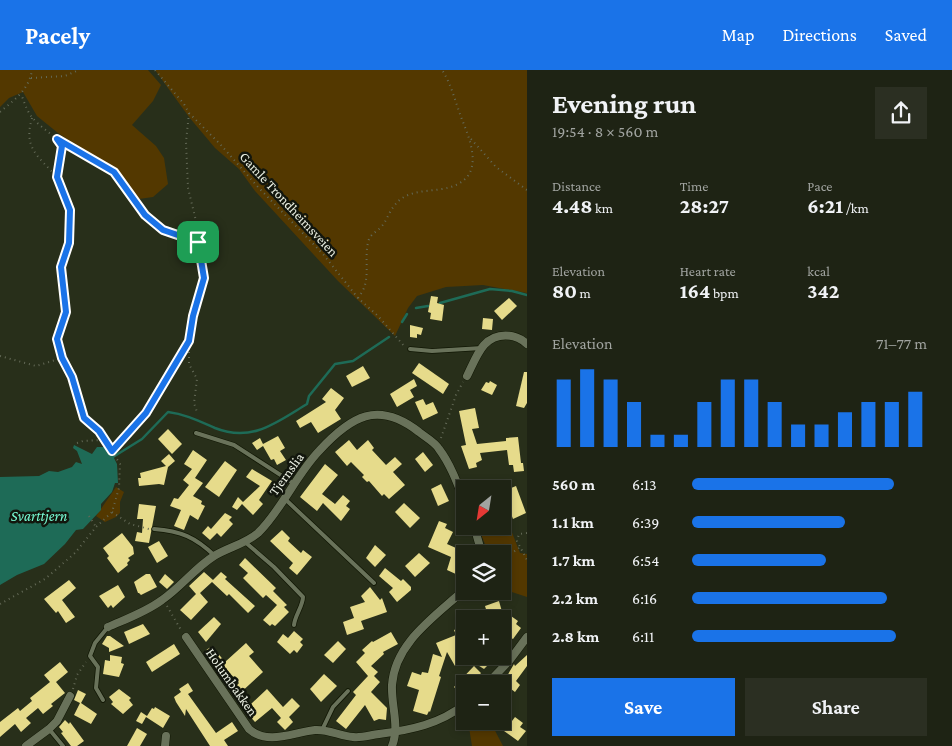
<!DOCTYPE html>
<html lang="en">
<head>
<meta charset="utf-8">
<style>
  :root { --surface:#1e2314; --page:#2b2f22; --text:#f1f3f6; --muted:#a1a4a0; --line:#3c4034; --accent:#1a73e8 }
  body { margin:0; font-family:"Crimson Pro",serif; background:var(--page); color:var(--text); height:100vh; display:flex; flex-direction:column; font-size:19px; white-space:nowrap }
  * { box-sizing:border-box; margin:0 }
  p { font-size:16px; color:var(--muted) }
  .icon { flex:none; width:28px; height:28px; fill:none; stroke:currentColor; stroke-width:2; stroke-linecap:round; stroke-linejoin:round }
  .map { position:relative; flex:1; overflow:hidden }
  .side { display:flex; flex-direction:column; background:var(--surface); width:425px }
  .side>* { flex:none }
  .needle { width:32px; rotate:210deg }
  .controls { position:absolute; left:456px; top:410px; display:grid; gap:10px }
  .controls a { display:grid; place-items:center; width:55px; height:55px; border-radius:0px; background:var(--surface); box-shadow:0 2px 8px #0003,0 0 0 1px var(--line); font-size:25px }
  .pin { position:absolute; display:grid; place-items:center; width:42px; height:42px; color:#fff; margin:-21px; border-radius:10px; box-shadow:0 2px 8px #0006 }
  .round { display:grid; place-items:center; flex:none; width:52px; height:52px; border-radius:0px; background:var(--page) }
  .headline { display:flex; align-items:center; justify-content:space-between; height:85px; padding:0 25px }
  h1 { font-size:28px; font-weight:700; line-height:38px }
  .stats { display:grid; grid-template-columns:repeat(3,1fr); gap:8px; height:85px; padding:5px 25px }
  .stats div { display:grid; align-content:center }
  .stats b { font-size:21px; font-weight:700 }
  .stats small { font-size:14px; font-weight:400 }
  .stats p { font-size:14px }
  .chart { height:140px; padding:10px 25px }
  .chart p { display:flex; justify-content:space-between }
  .chart svg { width:100%; height:90px; margin-top:5px; stroke:var(--accent); stroke-width:6 }
  .action { display:flex; gap:10px; margin-top:auto; padding:10px 25px }
  .action a { flex:1; height:58px; border-radius:0px; background:var(--accent); color:#fff; font-size:20px; font-weight:700; line-height:58px; text-align:center }
  .action a+a { background:var(--page); color:var(--text) }
  ul { padding:0 25px; list-style:none; font-size:16px }
  li { display:grid; grid-template-columns:80px 60px 1fr; align-items:center; height:38px }
  li i { height:12px; border-radius:6px; background:var(--accent) }
  header { display:flex; align-items:center; gap:30px; box-sizing:border-box; height:70px; padding:0 25px; background:var(--accent); color:#fff }
  header strong { font-size:24px }
  nav { display:flex; gap:28px; margin-inline-start:auto; font-size:18px }
  main { display:flex; flex:1; min-height:0 }
  .map>svg:first-child { display:block }
  .green { fill:#533800 }
  .water { fill:#1e6b57 }
  .lines { fill:none; stroke-linecap:round; stroke-linejoin:round }
  .stream { stroke:#1e6b57; stroke-width:2.5 }
  .building { fill:#e6db8b }
  .service-casing { stroke:#111704; stroke-width:5.5 }
  .minor-casing { stroke:#111704; stroke-width:9 }
  .path { stroke:#646a57; stroke-width:2; stroke-dasharray:1 4; stroke-linecap:butt }
  .service { stroke:#69725a; stroke-width:4 }
  .minor { stroke:#69725a; stroke-width:8 }
  .route-casing { stroke:#fff; stroke-width:10 }
  .route { stroke:#1a73e8; stroke-width:6 }
  .labels { text-anchor:middle; stroke-width:5; stroke-linejoin:round; paint-order:stroke }
  .street-label { font-size:14px; fill:#ebf0e3; stroke:#12160d }
  .water-label { font-size:15px; font-style:italic; fill:#78fdd6; stroke:#12160d }
</style>
</head>
<body>
<header>
<strong>Pacely</strong>
<nav><a>Map</a><a>Directions</a><a>Saved</a></nav>
</header>
<main>
<div class="map">
<svg width="527" height="676" viewBox="0 0 527 676">
  <rect width="100%" height="100%" fill="#282f1a"/>
  <!-- green -->
  <g class="green">
    <path d="M0,0h148l13,15 -8,16 -21,24 24,21 8,12 4,26 -15,13 -14,2 -8,-9 -8,-13 -65,-44 -21,-17 -14,-24 -14,6 -9,9z"/>
    <path d="M155,0h372v223l-44,-8 -37,2 -29,9 -9,12 -13,28 -57,-55 -83,-90 -16,-22 -24,-21 -26,-31z"/>
    <path d="M116,417l8,5 -4,10v11l-4,4 -11,5 -9,-6z"/>
    <path d="M506,447l14,36 7,1v43l-24,-8 -1,-35h-13l-11,-27 24,-1 1,-8z"/>
    <path d="M468,651h22l13,25h-31z"/>
  </g>
  <!-- water -->
  <path class="water" d="M74,375l18,9 5,-7h8l3,7h4l5,10 1,19h-3l-3,9 -11,12v6l-18,19 -7,1 -11,14 -21,20 -27,11 -17,10v-108l39,-1 10,-5 9,1 14,-5 4,-5 6,2 -5,-13 -4,-3z"/>
  <g class="lines">
    <!-- stream -->
    <g class="stream">
      <path d="M440,233l50,-14 22,2 15,4"/>
      <path d="M416,238l12,-2"/>
      <path d="M402,252l5,-8"/>
      <path d="M113,387l29,-18 26,-27c17,2 31,9 47,16 37,15 62,-6 92,-24l2,-8 26,-32 18,-3 36,-24"/>
    </g>
  </g>
  <!-- building -->
  <g class="building">
    <path d="M431,226l7,1 -1,6 7,2 -2,16 -12,-2 1,-6 -3,-1z"/>
    <path d="M509,228l8,8 -15,14 -8,-9z"/>
    <path d="M483,248l10,1 -1,11 -10,-1z"/>
    <path d="M410,255l13,3 -2,7 -4,-1v4l-7,-1z"/>
    <path d="M419,293l30,21 -6,10 -31,-21z"/>
    <path d="M363,296l7,12 -18,9 -6,-11z"/>
    <path d="M524,302h3v31l-3,5 -8,-2z"/>
    <path d="M414,309l3,7 -7,4 4,7 -17,10 -7,-13z"/>
    <path d="M490,311l7,4 -5,10 -11,-5 5,-8 3,1z"/>
    <path d="M331,318l13,10 -9,12 6,9 -23,14 -7,-11 -11,6 -4,-7 30,-19 -4,-3z"/>
    <path d="M423,329l3,6 7,-3 5,11 -15,7 -8,-18z"/>
    <path d="M475,338l4,20 -7,1 5,15 29,-3v-3l12,-1 3,26h2l1,8 -10,1 -1,-7h-4l-2,-15 -27,3 2,7 -6,3 1,4 -8,2 -8,-23 5,-1 -7,-34z"/>
    <path d="M168,359l14,15 -10,10 -14,-15z"/>
    <path d="M278,366l7,12 -5,3 6,9 -9,5 -3,-6 -3,1 -8,-14 -6,4 -5,-7 8,-5 3,6z"/>
    <path d="M349,370l8,10 11,-10 6,8 -2,2 14,15 9,-8 7,7 -9,8 12,13 -16,14 -5,-5 -2,2 -13,-15 -2,1 -5,-5 2,-2 -13,-13 -4,4 -12,-14z"/>
    <path d="M193,380l14,10 -12,18 8,5 -10,13 9,5 -1,3 4,2 -7,14 -8,-5 -6,15 -10,-4 7,-16 -11,-4 4,-8 4,1 11,-14 -6,-5 9,-11 -8,-5z"/>
    <path d="M423,382l10,13 -8,7 -10,-13z"/>
    <path d="M169,384l6,7 -7,6 -4,18 -5,-1 -20,2 -1,-8h3l-1,-5 26,-7 -5,-5z"/>
    <path d="M225,391l12,9 -18,27 -14,-10z"/>
    <path d="M325,394l13,11 -16,19 13,10 8,-9 7,6 -4,5 4,3 -9,12 -18,-18 -6,8 -17,-14z"/>
    <path d="M252,399l20,12 -13,19 4,4 -10,11 -11,-11 -5,6 -5,-3 6,-10 5,5 17,-16 -14,-9z"/>
    <path d="M487,410l2,9h-23l-1,-3z"/>
    <path d="M441,414l8,17 -11,5 -7,-17z"/>
    <path d="M516,416l10,27 -13,6 -7,-19 4,-2 -4,-8z"/>
    <path d="M404,433l16,15 -10,10 -15,-16z"/>
    <path d="M139,434l17,2 -7,37 -14,-2 2,-9 5,1 1,-14h-6z"/>
    <path d="M225,443l7,4 -3,3 4,4 -12,13 -4,-4 -7,7 -8,-7 6,-7 3,3z"/>
    <path d="M439,451l8,3 -2,4 8,4 -6,12 18,8v7l-7,16 -11,-5 4,-13 -23,-10z"/>
    <path d="M282,460l8,8 -2,3 13,12 2,-3 9,7 -15,18 -8,-7 4,-5 -23,-22z"/>
    <path d="M122,463l11,14 1,7 -6,4 2,2 -3,3 1,2 -10,8 -11,-15 2,-2 -6,-8z"/>
    <path d="M159,471l9,15 -11,7 -9,-16z"/>
    <path d="M375,475l11,10 -11,12 -9,-9z"/>
    <path d="M419,483l11,10 -15,14 -10,-11z"/>
    <path d="M245,488l31,30 -3,3 14,14 -3,2 5,5 -14,14 -3,-2 -2,2 -7,-6 14,-15 -11,-10 -3,3 -20,-20 5,-5 -9,-8z"/>
    <path d="M385,498l16,13 2,-2 8,8v3l-14,12 -8,-10 4,-4 -14,-12z"/>
    <path d="M204,502l9,8 8,-8 6,5 -2,2 30,27 -7,7 -19,-19 -2,2 -15,-14 -12,11 8,9 -17,18 -11,-10 16,-16 -7,-8z"/>
    <path d="M146,504h4l7,13 -16,8 -2,-2h-1l-4,-11z"/>
    <path d="M165,504l9,8 -7,7 -8,-7z"/>
    <path d="M69,510l7,8 -14,12 13,17 -9,6 -8,-12 -2,2 -12,-14z"/>
    <path d="M118,515l7,12 -12,11 -2,-3 -3,3 -9,-12z"/>
    <path d="M370,517l10,13 2,-2 5,14 -26,9 3,8 -17,6 -4,-13 11,-4 -4,-11 15,-5 -4,-6z"/>
    <path d="M499,531l5,18h-15l-4,-13z"/>
    <path d="M511,546l7,5 -2,3 5,4 -8,11 -5,-3 -6,8v-16z"/>
    <path d="M214,547l7,7 -15,18 -8,-10z"/>
    <path d="M143,554l7,10 -21,10 -5,-12z"/>
    <path d="M465,555v24l-7,3 6,9 -9,5 -8,-14 -8,24 2,1 -11,35 -1,-1 -2,4 -14,-4 6,-21 -12,-4 5,-14 9,3 1,-3 6,1 5,-19 9,3 -6,-14 20,-8 -2,-5z"/>
    <path d="M294,561l9,8 -3,3 3,3 -6,8 -3,-3 -4,4 -13,-12 6,-8 5,4z"/>
    <path d="M391,562l7,12 -15,8 1,2 -13,12 7,6 -4,4 6,6 -9,10 16,16 -1,12 -7,-1 -5,2 -9,-16 -19,24 -10,-8 20,-26 -3,-3 15,-16 -12,-14 9,-9 -3,-3 10,-9 1,1z"/>
    <path d="M107,566h3l14,10 -15,6v-4l-7,-4z"/>
    <path d="M338,571l8,8 -13,14 -9,-8z"/>
    <path d="M246,573l8,9 -5,4 14,16 -25,23 -5,-6 6,-6 -12,-13 -4,4 -18,-23 7,-5 13,16z"/>
    <path d="M174,574l6,10 -28,18 -6,-10z"/>
    <path d="M110,585l12,2 -1,6 3,1 -5,13 -16,-3 2,-14 5,1z"/>
    <path d="M527,585v11l-11,15 4,4 -5,7 -12,-9 11,-19 1,2z"/>
    <path d="M484,586h13l-13,13 -8,-5z"/>
    <path d="M60,592l8,10 -12,10 9,11 -14,11 2,2 -10,8 -5,-6 -12,10 5,5 -10,9 -6,-8 -15,13v-15l18,-14 2,3 12,-10 -2,-3 20,-16 -6,-7z"/>
    <path d="M474,596l7,7 -9,11h-7v14l-11,-11z"/>
    <path d="M324,604l13,12 -16,16 -11,-13z"/>
    <path d="M188,613l5,8 -5,3 28,39 16,-11 6,9 -14,9 4,6h-18l-24,-37 -1,7 -9,-14 -2,-5 7,-5 -2,-3z"/>
    <path d="M119,619l12,9 -2,2 4,5 -10,9 -12,-10 2,-2 -4,-5z"/>
    <path d="M267,619l16,18 9,-9 8,8 -11,11 4,5 -8,8 -8,-8 4,-4 -9,-10 -17,14 -7,-8 6,-6 -3,-4z"/>
    <path d="M78,620l8,4 -5,9 16,11 -6,10 -17,-9 6,-12 -6,-3z"/>
    <path d="M155,637l15,9 -7,12 -17,-11 -4,7 -6,-3 5,-9 6,4 5,-8 2,1z"/>
    <path d="M505,646l7,5 3,-4 8,6 -3,4 6,4 -8,10 -21,-15z"/>
    <path d="M65,650l4,4 1,-2 14,19 -7,5h-6l-10,-13 2,-1 -4,-5z"/>
    <path d="M137,658l10,6 -7,12h-13z"/>
  </g>
  <g class="lines">
    <!-- service casing -->
    <g class="service-casing">
      <g id="service">
        <path d="M410,279l22,2 50,-3"/>
        <path d="M196,363l38,12 59,38"/>
        <path d="M285,429l89,84"/>
        <path d="M154,459c27,2 41,8 61,27"/>
        <path d="M245,472l29,25 29,30c0,9 -8,18 -9,28"/>
        <path d="M103,630l-7,-12 2,-21 -8,-11 5,-13 13,-16"/>
        <path d="M49,659l14,17"/>
        <path d="M322,660l11,-23 15,-16"/>
      </g>
    </g>
    <!-- minor casing -->
    <g class="minor-casing">
      <g id="minor">
        <path d="M467,306c5,-10 10,-23 17,-31 12,-13 31,-12 43,-1"/>
        <path d="M474,456l8,28"/>
        <path d="M108,557c18,-8 38,-15 54,-27 19,-13 33,-32 52,-44 15,-9 31,-12 44,-23 23,-22 38,-58 61,-82 32,-35 59,-51 100,-19 6,5 16,10 20,17 12,16 19,36 26,54"/>
        <path d="M186,567l63,92c19,17 45,3 66,1 13,-1 25,6 38,7 9,1 17,-2 26,-3 32,-4 61,-10 86,-30"/>
        <path d="M487,614l22,-23 18,-24"/>
        <path d="M26,676l23,-17 8,-8 13,-25"/>
        <path d="M165,676l1,-10"/>
        <path d="M392,676c8,-20 -1,-40 0,-61 3,-43 44,-69 73,-96"/>
      </g>
    </g>
    <!-- path -->
    <g class="path">
      <path d="M155,0l29,34 5,9 31,31 38,43 65,67 35,44 20,18 27,31"/>
      <path d="M31,8l34,-2 14,-6"/>
      <path d="M0,42c14,-12 29,-22 32,-42"/>
      <path d="M32,48c-9,30 6,38 25,59"/>
      <path d="M471,69l25,28 31,23"/>
      <path d="M59,70l55,32 31,43 18,15 35,13"/>
      <path d="M358,228c3,-4 6,-9 7,-13 4,-15 -1,-31 4,-46 3,-6 9,-8 13,-13 5,-6 7,-14 12,-20 12,-16 30,-14 48,-17 41,-7 33,-37 21,-67 -7,-17 -11,-37 -21,-52"/>
      <path d="M189,272v22l8,15 -3,24 3,9"/>
      <path d="M0,286l36,10 26,-8"/>
      <path d="M441,368l15,-43 7,-13"/>
      <path d="M77,373l6,-2 21,-1"/>
      <path d="M112,381l34,-38 43,-72 4,-25 10,-38 -7,-57 -8,-33 -2,-46 3,-29"/>
      <path d="M112,442l18,12 19,5"/>
      <path d="M89,446l7,11"/>
      <path d="M527,463l-8,1 -2,7 10,19"/>
      <path d="M502,490l17,-12"/>
      <path d="M0,534l45,-25 30,-26 21,-26 16,-15 7,-24 1,-24 -21,-33 -15,-13 -12,-41 -10,-19 -5,-19 9,-27 -5,-45 8,-24 1,-33 -13,-33 5,-31c-8,-12 -23,-19 -31,-30 -5,-7 -7,-15 -10,-22"/>
      <path d="M167,536l14,24"/>
      <path d="M73,619l4,-14 9,-13"/>
    </g>
    <!-- service -->
    <use href="#service" class="service"/>
    <!-- minor -->
    <use href="#minor" class="minor"/>
  </g>
  <g class="lines">
    <!-- route casing -->
    <g class="route-casing">
      <path id="route" d="M57,69l57,33 31,43 18,15 35,12 6,36 -11,38 -4,25 -43,72 -34,38 -13,-20 -15,-13 -12,-41 -10,-19 -5,-19 9,-27 -5,-45 8,-24 1,-33 -13,-33 5,-31z"/>
    </g>
    <!-- route -->
    <use href="#route" class="route"/>
  </g>
  <g class="labels">
    <!-- street labels -->
    <g class="street-label">
      <text transform="translate(289 134) rotate(47)" y="5">Gamle Trondheimsveien</text>
      <text transform="translate(286 404) rotate(-54)" y="5">Tjernslia</text>
      <text transform="translate(232 612) rotate(55)" y="5">Holumbakken</text>
    </g>
    <!-- water labels -->
    <g class="water-label">
      <text x="39" y="451">Svarttjern</text>
    </g>
  </g>
</svg>
<div class="controls">
<a><svg class="needle" viewBox="-14 -14 28 28"><path d="M0-13l5 13h-10z" fill="#e53935"/><path d="M0 13l5-13h-10z" fill="#a1a4a0"/></svg></a>
<a><svg class="icon" aria-label="layers" viewBox="0 0 24 24"><path d="M12 4l9 5-9 5-9-5zM3 14l9 5 9-5"/></svg></a>
<a>+</a>
<a>−</a>
</div>
<div class="pin" style="left:198px;top:172px;background:#1e9e55"><svg class="icon" aria-label="arrive" viewBox="0 0 24 24"><path d="M6 21V4h12l-3 4 3 4H6"/></svg></div>
</div>
<section class="side">
<div class="headline"><div><h1>Evening run</h1><p>19:54 · 8 × 560 m</p></div><a class="round"><svg class="icon" aria-label="share" viewBox="0 0 24 24"><path d="M12 15V3M7 8l5-5 5 5M5 13v7h14v-7"/></svg></a></div>
<div class="stats">
<div><p>Distance</p><b>4.48<small> km</small></b></div>
<div><p>Time</p><b>28:27</b></div>
<div><p>Pace</p><b>6:21<small> /km</small></b></div>
</div>
<div class="stats">
<div><p>Elevation</p><b>80<small> m</small></b></div>
<div><p>Heart rate</p><b>164<small> bpm</small></b></div>
<div><p>kcal</p><b>342</b></div>
</div>
<div class="chart"><p><span>Elevation</span>71–77 m</p>
<svg viewBox="0 0 160 44" preserveAspectRatio="none"><path d="M5 44V11M15 44V6M25 44V11M35 44V22M45 44V38M55 44V38M65 44V22M75 44V11M85 44V11M95 44V22M105 44V33M115 44V33M125 44V27M135 44V22M145 44V22M155 44V17"/></svg>
</div>
<ul>
<li><b>560 m</b>6:13<i style="width:86%"></i></li>
<li><b>1.1 km</b>6:39<i style="width:65%"></i></li>
<li><b>1.7 km</b>6:54<i style="width:57%"></i></li>
<li><b>2.2 km</b>6:16<i style="width:83%"></i></li>
<li><b>2.8 km</b>6:11<i style="width:87%"></i></li>
</ul>
<div class="action"><a>Save</a><a>Share</a></div>
</section>
</main>
</body>
</html>
